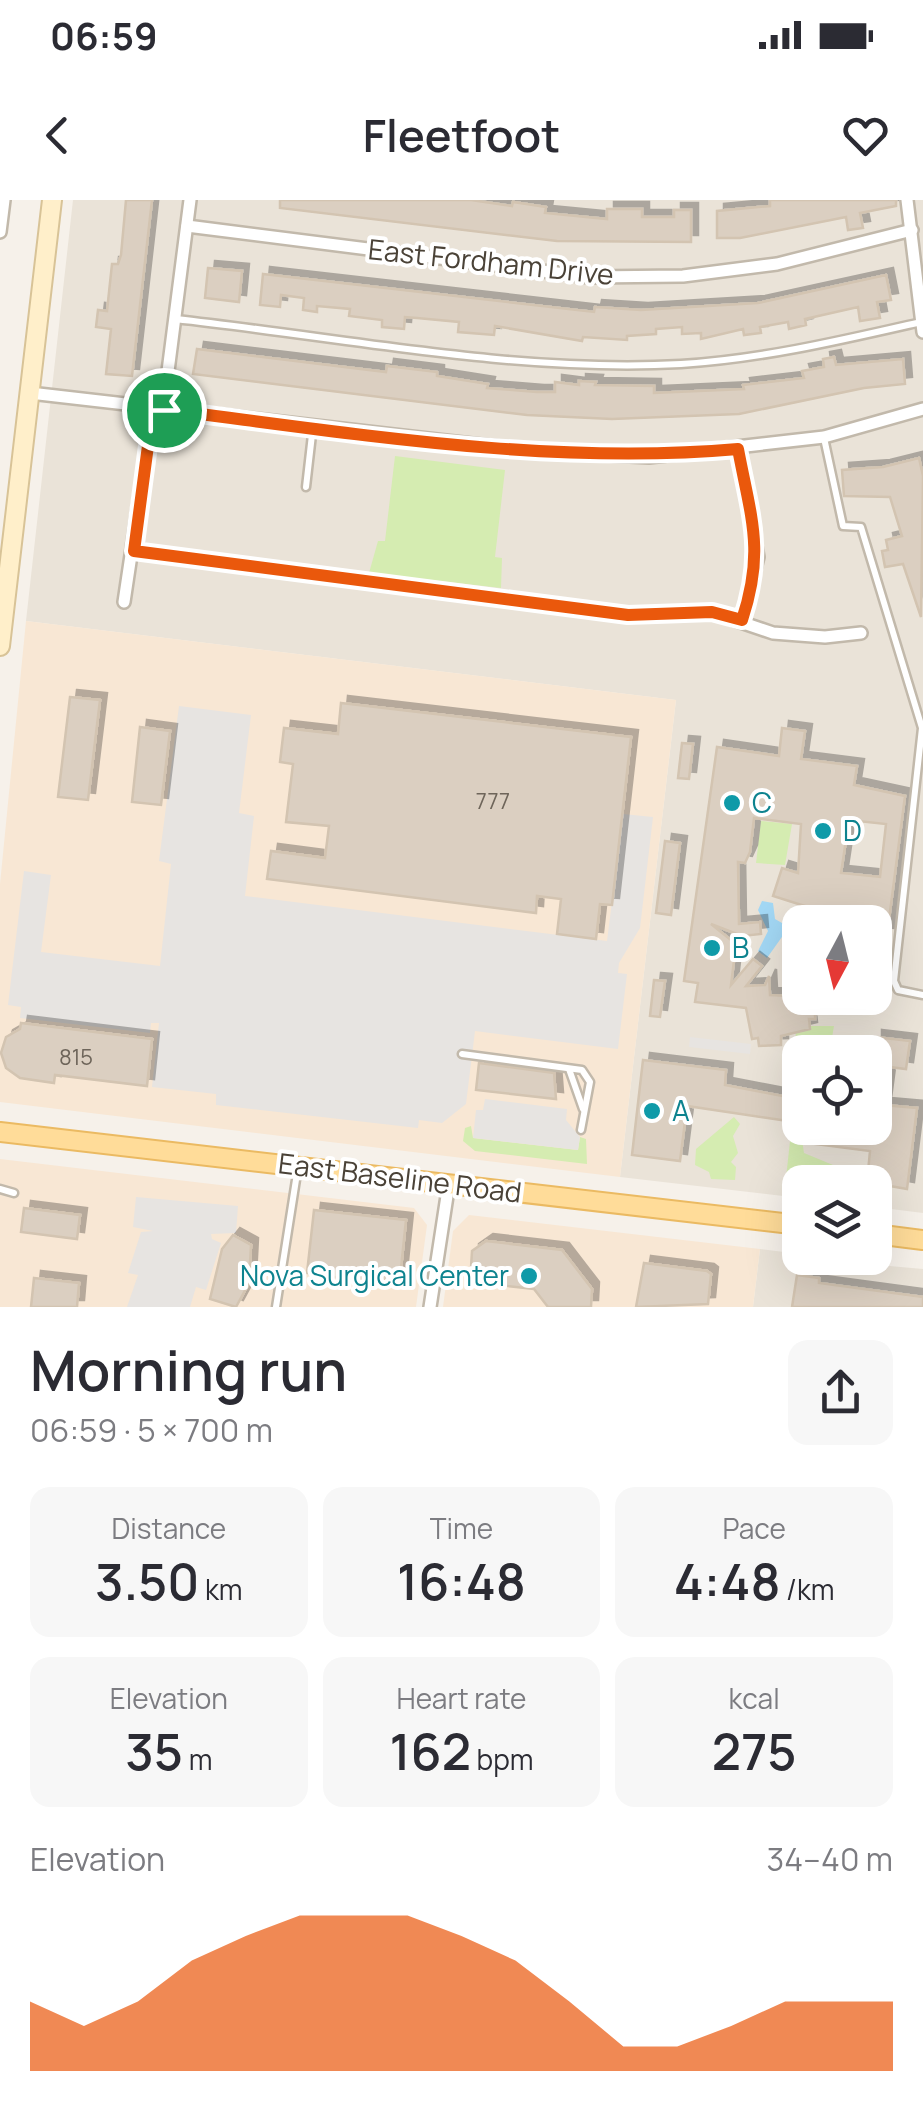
<!DOCTYPE html>
<html lang="en">
<head>
<meta charset="utf-8">
<style>
  :root { --surface:#fff; --page:#f7f7f7; --text:#2b2b33; --muted:#7c7c81; --accent:#ea580c }
  body { margin:0; font-family:Manrope,sans-serif; background:var(--page); color:var(--text); height:100vh; display:flex; flex-direction:column; font-size:38px; white-space:nowrap }
  * { box-sizing:border-box; margin:0 }
  p { font-size:32px; color:var(--muted) }
  .icon { flex:none; width:55px; height:55px; fill:none; stroke:currentColor; stroke-width:2; stroke-linecap:round; stroke-linejoin:round }
  .map { position:relative; height:1107px; overflow:hidden }
  .side { display:flex; flex-direction:column; background:var(--surface); flex:1 }
  .side>* { flex:none }
  .needle { width:65px; rotate:187deg }
  .buttons { position:absolute; left:782px; top:705px; display:grid; gap:20px }
  .buttons a { display:grid; place-items:center; width:110px; height:110px; border-radius:20px; background:var(--surface); box-shadow:0 10px 40px #0002; font-size:50px }
  .pin { position:absolute; display:grid; place-items:center; width:85px; height:85px; color:#fff; margin:-42px; border:5px solid #fff; border-radius:50%; box-shadow:0 2px 10px #0007 }
  .round { display:grid; place-items:center; flex:none; width:105px; height:105px; border-radius:20px; background:var(--page) }
  .overview { display:flex; align-items:center; justify-content:space-between; height:170px; padding:0 30px }
  h1 { font-size:55px; font-weight:600; line-height:75px }
  .figures { display:grid; grid-template-columns:repeat(3,1fr); gap:15px; height:170px; padding:10px 30px }
  .figures div { display:grid; align-content:center; border-radius:20px; background:var(--page); text-align:center }
  .figures b { font-size:50px; font-weight:600 }
  .figures small { font-size:28px; font-weight:400 }
  .figures p { font-size:28px }
  .chart { height:280px; padding:20px 30px }
  .chart p { display:flex; justify-content:space-between }
  .chart svg { width:100%; height:180px; margin-top:10px; fill:var(--accent); opacity:.7 }
  .status { display:flex; justify-content:space-between; align-items:center; height:70px; padding:0 50px; background:var(--surface); direction:ltr }
  .status svg { height:28px; fill:currentColor }
  header { display:flex; justify-content:space-between; align-items:center; height:130px; padding:0 30px; background:var(--surface); font-size:45px; font-weight:600 }
  .map>svg:first-child { display:block }
  .residential { fill:#eae3d8; fill-rule:evenodd }
  .commercial { fill:#f8e7d4 }
  .green { fill:#d5ecb1 }
  .parking { fill:#e7e4e1 }
  .water { fill:#a3d8f5 }
  .building { fill:#dbcfc1; stroke:#d3c4b1; stroke-width:2.5; fill-rule:evenodd; filter:url(#shadow) }
  .lines { fill:none; stroke-linecap:round; stroke-linejoin:round }
  .service-casing { stroke:#c2b9ab; stroke-width:11 }
  .minor-casing { stroke:#c2b9ab; stroke-width:16 }
  .secondary-casing { stroke:#d8c397; stroke-width:22 }
  .primary-casing { stroke:#ebba62; stroke-width:22 }
  .service { stroke:#fff; stroke-width:6 }
  .minor { stroke:#fff; stroke-width:11 }
  .secondary { stroke:#ffefca; stroke-width:18 }
  .primary { stroke:#ffdc99; stroke-width:18 }
  .route-casing { stroke:#fff; stroke-width:20 }
  .route { stroke:#ea580c; stroke-width:12 }
  .culture-dot { fill:#0f9aa8; stroke:#fff; stroke-width:4 }
  .labels { text-anchor:middle; stroke-width:8; stroke-linejoin:round; paint-order:stroke }
  .number-label { font-size:22px; fill:#6e655a }
  .street-label { font-size:28px; fill:#4a4237; stroke:#fff }
  .culture-label { font-size:28px; fill:#0d838f; stroke:#fff; text-anchor:start }
</style>
</head>
<body>
<div class="status"><b>06:59</b><svg viewBox="0 0 49 12"><path d="M0 12V9h3v3zM5 12V6h3v6zM10 12V3h3v9zM15 12V0h3v12zM26 1h20v11H26zM47 4h2v5h-2z"/></svg></div>
<header><svg class="icon" aria-label="back" viewBox="0 0 24 24"><path d="M15 5l-7 7 7 7"/></svg>Fleetfoot<svg class="icon" aria-label="heart" viewBox="0 0 24 24"><path d="M12 20l-8-8c-3-5 5-10 8-4 3-6 11-1 8 4z"/></svg></header>
<div class="map">
<svg width="923" height="1107" viewBox="0 0 923 1107">
  <defs>
    <filter id="shadow"><feDropShadow dx="7" dy="-7" stdDeviation="0" flood-color="#0004"/></filter>
  </defs>
  <rect width="100%" height="100%" fill="#f6f1ea"/>
  <!-- residential -->
  <g class="residential">
    <path d="M73,0h850v1013l-48,-6v-25h-75v16l-180,-21 56,-477 -650,-79zM800,722h75v76h-75zM800,852h75v76h-75z"/>
    <path d="M760,1049l40,5v4l123,11v38h-170z"/>
  </g>
  <!-- commercial -->
  <g class="commercial">
    <path d="M26,421l650,79 -56,477 -620,-75v-218z"/>
    <path d="M0,959l414,49 13,17 -11,82h-416z"/>
    <path d="M469,1015l291,34 -7,58h-310l10,-76z"/>
  </g>
  <!-- green -->
  <g class="green">
    <path d="M395,256l110,14 -10,87 7,1 -1,30 -132,-15 9,-32h7z"/>
    <path d="M761,621l31,3 -7,41 -29,-2z"/>
    <path d="M811,826h23l-4,23 -35,-5 1,-13 15,-1z"/>
    <path d="M734,917l6,7 -7,12 5,17 -7,9 5,5 -1,13 -24,-1 -2,-7 -14,-7 1,-16z"/>
    <path d="M792,923l8,4 4,26 29,12 9,17 -57,5z"/>
    <path d="M471,926l2,12 105,12 2,-13 6,2 1,25 -112,-13 -12,-10 2,-13z"/>
  </g>
  <!-- parking -->
  <g class="parking">
    <path d="M179,506l72,9 -12,98 15,3 -9,80 362,45 16,-127 30,3 -13,111 -21,35 -1,10 9,1 -9,75 -143,-18 -9,73 -24,19 -23,-3 -1,8 -202,-23v-11l-64,-7 7,-64h-8l-1,10 -130,-15 1,-11 -13,-2 16,-134 27,4 -10,77 119,14 11,-102 -12,-3z"/>
    <path d="M690,837l61,7 -1,10 -61,-7z"/>
    <path d="M485,899l82,10 -1,11 14,17 -2,13 -105,-12 3,-28h7z"/>
    <path d="M136,997l102,9 -2,27 -25,1 1,5 9,4 -15,47 -10,-3 -6,20h-63l11,-32 -10,-2 13,-41 12,-1 -20,-4z"/>
  </g>
  <!-- water -->
  <path class="water" d="M762,701l11,2 2,16 14,8 -22,31 -9,-7 10,-20 -10,-21z"/>
  <!-- building -->
  <g class="building">
    <path d="M126,0h26l-20,176 -26,-2 5,-45 -15,-2 2,-17 9,1 5,-47h6l3,-9z"/>
    <path d="M280,0h191l41,6 1,-4 33,5 -1,6 62,6v-10h35v8h32v-7h17v32l-134,-1 -277,-33z"/>
    <path d="M770,0h126v6l-36,7 3,15 -15,2 -2,-13 -106,21h-23v-27l53,-5z"/>
    <path d="M208,68l34,3 -3,31 -34,-4z"/>
    <path d="M263,74l331,38 1,-5 46,3 117,-7 128,-28 5,25 -14,2 3,16 -20,3 -2,-14 -53,12 1,6 -17,4 -1,-7 -28,5 1,6 -17,2 -1,-6 -42,10v-6l-19,1v-7l-26,2v5l-29,2v4l-44,-3 -1,4 -87,-15 -1,9 -36,-3 1,-10 -42,-4 -12,-1 -1,12 -22,-2v-7l-33,-4 1,-7 -33,-3v6l-14,-2 1,-12 -23,-3 -1,12 -20,-2z"/>
    <path d="M197,149l189,23 1,-6 50,6v4l51,8 -1,4 50,4h18v-10l24,3v-4l17,1 -1,3 59,1v7l90,-4 -1,-4 61,-7 -2,-7 22,-4 -1,-8 11,-2 2,8 67,-6 2,25 -41,4 -125,26 -127,5 -85,-4 -334,-41z"/>
    <path d="M919,258l4,18 -2,141 -18,-53 -18,3 -3,-16 6,-1 -2,-10 16,-4 -12,-39 -46,-1 -2,-26 41,-3z"/>
    <path d="M70,497l30,3 -12,100 -30,-3z"/>
    <path d="M341,503l290,34 -19,168 -12,-1 -4,35 -39,-5 4,-35 -24,-3 -1,17 -269,-34 4,-28 54,7 4,-32 -43,-4 7,-58 -13,-2 4,-34 54,6z"/>
    <path d="M140,527l30,4 -9,74 -29,-3z"/>
    <path d="M782,528l23,3 -4,28 56,7 -3,19 51,11 -18,139 -12,-1 1,-12h-66l1,-14 -38,-12 9,-28 16,5 3,-49 -47,-6 -4,34 -5,11 -7,-1 1,62 21,-2 1,12 -19,2 -31,-12 25,20 -5,41 22,-26 9,7 -16,20 19,-1 4,-9 1,19 61,3 1,15 -17,1v5h-6l1,10 -29,7v9l-22,1 -1,-8 -6,1 -6,-31 -51,-6 3,-19 -14,-2 33,-234 62,9zM849,620l37,4 -6,53 -39,-4z"/>
    <path d="M682,543l11,1 -4,35 -11,-1z"/>
    <path d="M665,641l15,2 -9,72 -15,-2z"/>
    <path d="M654,780l11,1 -5,36 -10,-1z"/>
    <path d="M21,823l131,16 -5,47 -92,-11 -1,8 -34,-5 -14,-10 -5,-15 5,-16 14,-8z"/>
    <path d="M875,837l35,4 -4,28 -17,-2 -5,38 33,3 -10,81 -40,-7 3,-31 -55,-7 2,-16h58z"/>
    <path d="M643,860l83,10 -1,15 73,14 -3,23 -108,-16 -7,55 -48,-6z"/>
    <path d="M479,863l75,10 2,26 -80,-9z"/>
    <path d="M24,1008l56,7 -3,24 -56,-7z"/>
    <path d="M314,1010l92,10 -7,67 -92,-14z"/>
    <path d="M233,1035l18,10 -2,38 -13,24 -26,-8 12,-50z"/>
    <path d="M486,1041l76,9 30,39 -1,18h-43l-14,-18 -53,-6 -10,-15 1,-17z"/>
    <path d="M644,1063l63,8 4,3 -3,30 -72,3z"/>
    <path d="M797,1075l22,3v5l104,14v10h-131z"/>
    <path d="M34,1078l45,5 -2,24h-46z"/>
  </g>
  <g class="lines">
    <!-- service casing -->
    <g class="service-casing">
      <g id="service">
        <path d="M175,119c167,18 338,54 506,45 81,-5 161,-24 240,-42"/>
        <path d="M824,238l19,88 18,1 61,201 -28,253 4,9 25,5"/>
        <path d="M306,287l7,-61"/>
        <path d="M462,854l120,16 8,12 -9,48"/>
        <path d="M569,869l14,40"/>
        <path d="M0,989l14,4"/>
        <path d="M276,1107l22,-140"/>
      </g>
    </g>
    <!-- minor casing -->
    <g class="minor-casing">
      <g id="minor">
        <path d="M907,0l16,132"/>
        <path d="M187,26l402,51 94,-1 94,-12 135,-34"/>
        <path d="M0,32l4,-32"/>
        <path d="M30,193l503,58 116,6 175,-20 99,-28"/>
        <path d="M163,210l27,-210"/>
        <path d="M738,249l20,108 -16,63"/>
        <path d="M134,351l494,64 83,-3 62,21 52,4 36,-4"/>
        <path d="M124,402l29,-194"/>
        <path d="M430,1107l19,-124"/>
      </g>
    </g>
    <!-- secondary casing -->
    <g class="secondary-casing">
      <path id="secondary" d="M0,446l52,-446"/>
    </g>
    <!-- primary casing -->
    <g class="primary-casing">
      <g id="primary">
        <path d="M0,932l800,93"/>
        <path d="M875,1034l48,6"/>
      </g>
    </g>
    <!-- service -->
    <use href="#service" class="service"/>
    <!-- minor -->
    <use href="#minor" class="minor"/>
    <!-- secondary -->
    <use href="#secondary" class="secondary"/>
    <!-- primary -->
    <use href="#primary" class="primary"/>
  </g>
  <g class="lines">
    <!-- route casing -->
    <g class="route-casing">
      <path id="route" d="M153,208c193,24 391,58 585,41 13,69 27,102 4,171l-30,-8 -84,3 -494,-64z"/>
    </g>
    <!-- route -->
    <use href="#route" class="route"/>
  </g>
  <!-- markers -->
  <g class="culture-dot">
    <circle cx="732" cy="603" r="10"/>
    <circle cx="823" cy="631" r="10"/>
    <circle cx="712" cy="748" r="10"/>
    <circle cx="652" cy="911" r="10"/>
    <circle cx="529" cy="1076" r="10"/>
  </g>
  <g class="labels">
    <!-- number labels -->
    <g class="number-label">
      <text x="493" y="609">777</text>
      <text x="76" y="865">815</text>
    </g>
    <!-- street labels -->
    <g class="street-label">
      <text transform="translate(491 62) rotate(6)" y="10">East Fordham Drive</text>
      <text transform="translate(400 978) rotate(7)" y="10">East Baseline Road</text>
    </g>
    <!-- culture labels -->
    <g class="culture-label">
      <text x="752" y="613">C</text>
      <text x="843" y="641">D</text>
      <text x="732" y="758">B</text>
      <text x="672" y="921">A</text>
      <text x="509" y="1086" text-anchor="end">Nova Surgical Center</text>
    </g>
  </g>
</svg>
<div class="buttons">
<a><svg class="needle" viewBox="-14 -14 28 28"><path d="M0-13l5 13h-10z" fill="#e53935"/><path d="M0 13l5-13h-10z" fill="#7c7c81"/></svg></a>
<a><svg class="icon" aria-label="locate" viewBox="0 0 24 24"><circle cx="12" cy="12" r="6"/><path d="M12 2v4M12 18v4M2 12h4M18 12h4"/></svg></a>
<a><svg class="icon" aria-label="layers" viewBox="0 0 24 24"><path d="M12 4l9 5-9 5-9-5zM3 14l9 5 9-5"/></svg></a>
</div>
<div class="pin" style="left:164px;top:210px;background:#1e9e55"><svg class="icon" aria-label="arrive" viewBox="0 0 24 24"><path d="M6 21V4h12l-3 4 3 4H6"/></svg></div>
</div>
<section class="side">
<div class="overview"><div><h1>Morning run</h1><p>06:59 · 5 × 700 m</p></div><a class="round"><svg class="icon" aria-label="share" viewBox="0 0 24 24"><path d="M12 15V3M7 8l5-5 5 5M5 13v7h14v-7"/></svg></a></div>
<div class="figures">
<div><p>Distance</p><b>3.50<small> km</small></b></div>
<div><p>Time</p><b>16:48</b></div>
<div><p>Pace</p><b>4:48<small> /km</small></b></div>
</div>
<div class="figures">
<div><p>Elevation</p><b>35<small> m</small></b></div>
<div><p>Heart rate</p><b>162<small> bpm</small></b></div>
<div><p>kcal</p><b>275</b></div>
</div>
<div class="chart"><p><span>Elevation</span>34–40 m</p>
<svg viewBox="0 0 160 44" preserveAspectRatio="none"><path d="M0 44V27L10 33L20 27L30 17L40 11L50 6L60 6L70 6L80 11L90 17L100 27L110 38L120 38L130 33L140 27L150 27L160 27V44z"/></svg>
</div>
</section>
</body>
</html>
